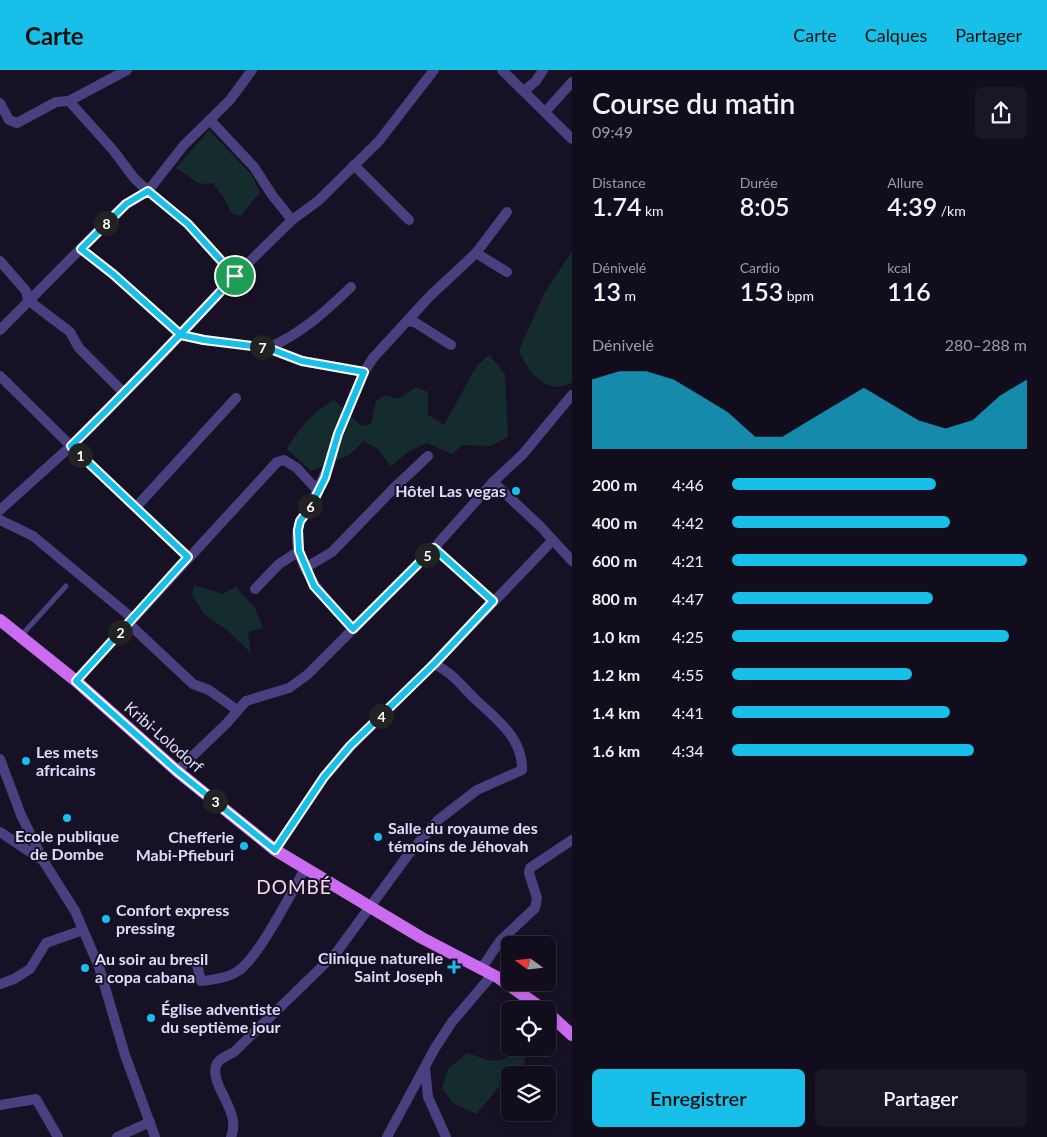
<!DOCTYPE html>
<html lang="fr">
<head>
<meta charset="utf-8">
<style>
  :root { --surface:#110d1c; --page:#1a1625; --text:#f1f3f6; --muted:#9c9ca3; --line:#302d3b; --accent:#18bfe8 }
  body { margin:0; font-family:Lato,sans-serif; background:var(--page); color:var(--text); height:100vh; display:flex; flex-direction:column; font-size:19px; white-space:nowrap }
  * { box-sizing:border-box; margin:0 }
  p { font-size:16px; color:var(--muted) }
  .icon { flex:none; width:28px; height:28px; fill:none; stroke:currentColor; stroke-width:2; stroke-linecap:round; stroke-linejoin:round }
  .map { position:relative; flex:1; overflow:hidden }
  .sheet { display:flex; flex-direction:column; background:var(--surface); width:475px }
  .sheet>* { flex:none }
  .needle { width:32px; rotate:285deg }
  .fabs { position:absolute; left:501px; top:866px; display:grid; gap:10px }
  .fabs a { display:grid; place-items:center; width:55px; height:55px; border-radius:8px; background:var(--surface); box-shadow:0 2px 8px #0003,0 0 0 1px var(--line); font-size:25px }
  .pin { position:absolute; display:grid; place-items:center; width:42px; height:42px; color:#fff; margin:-21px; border:2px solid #fff; border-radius:50%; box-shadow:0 1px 5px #0007 }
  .km { position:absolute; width:25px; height:25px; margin:-12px; border-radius:50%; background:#222; color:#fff; font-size:14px; line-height:25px; text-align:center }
  .round { display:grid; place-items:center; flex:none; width:52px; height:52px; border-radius:8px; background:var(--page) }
  .overview { display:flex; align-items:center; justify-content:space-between; height:85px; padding:0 20px }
  h1 { font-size:28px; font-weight:600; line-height:38px }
  .metrics { display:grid; grid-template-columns:repeat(3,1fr); gap:8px; height:85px; padding:5px 20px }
  .metrics div { display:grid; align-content:center }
  .metrics b { font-size:25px; font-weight:600 }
  .metrics small { font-size:14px; font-weight:400 }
  .metrics p { font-size:14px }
  .chart { height:140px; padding:10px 20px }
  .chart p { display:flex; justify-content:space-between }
  .chart svg { width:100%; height:90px; margin-top:5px; fill:var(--accent); opacity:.7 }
  .cta { display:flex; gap:10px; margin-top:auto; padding:10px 20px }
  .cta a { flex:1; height:58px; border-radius:8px; background:var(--accent); color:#111; font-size:20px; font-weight:600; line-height:58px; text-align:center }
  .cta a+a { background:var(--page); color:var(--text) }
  ul { padding:0 20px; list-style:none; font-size:16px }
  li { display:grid; grid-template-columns:80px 60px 1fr; align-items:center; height:38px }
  li i { height:12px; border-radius:6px; background:var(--accent) }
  header { display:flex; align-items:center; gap:30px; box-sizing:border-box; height:70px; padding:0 25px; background:var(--accent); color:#111 }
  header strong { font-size:24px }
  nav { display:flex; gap:28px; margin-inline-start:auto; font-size:18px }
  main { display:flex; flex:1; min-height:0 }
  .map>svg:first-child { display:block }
  .green { fill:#152c2e }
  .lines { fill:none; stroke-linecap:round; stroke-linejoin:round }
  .service { stroke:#49417f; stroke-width:5 }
  .minor { stroke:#49417f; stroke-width:10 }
  .primary { stroke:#cb6bf0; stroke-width:12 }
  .route-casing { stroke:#fff; stroke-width:10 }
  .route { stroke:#18bfe8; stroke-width:6 }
  .poi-dot { fill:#18bfe8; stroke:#171125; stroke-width:2 }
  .labels { text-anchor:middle; stroke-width:4; stroke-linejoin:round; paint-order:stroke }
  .poi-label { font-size:16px; font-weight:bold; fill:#e0d9fb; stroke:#171125; text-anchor:start }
  .street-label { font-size:16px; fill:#e0d9fb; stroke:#171125 }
  .quarter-label { font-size:19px; letter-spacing:1px; fill:#fbdbec; stroke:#171125 }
</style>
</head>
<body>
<header>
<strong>Carte</strong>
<nav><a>Carte</a><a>Calques</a><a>Partager</a></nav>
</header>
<main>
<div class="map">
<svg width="572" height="1067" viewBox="0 0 572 1067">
  <rect width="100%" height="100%" fill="#171125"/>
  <!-- green -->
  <g class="green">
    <path d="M209,60l42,44 9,18 -19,24 -9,-2 -7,-14 -12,-17 -13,1 -24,-16z"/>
    <path d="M572,181v131c-25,15 -46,-11 -53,-32l26,-58z"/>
    <path d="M489,285l16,19 3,63 -17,9 -28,-1 -11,9 -25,-11 -19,9 -17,14 -13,-17 -14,-8 -15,14 -38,16 -24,-22c11,-20 27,-38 47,-49l27,26 10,-2 5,-23 10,-6 12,4 18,-12 12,5v23l16,10 32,-58z"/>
    <path d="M194,515l29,9 13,-7 19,21 8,20 -15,4 3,21 -24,-23 -23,-16 -12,-19z"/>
    <path d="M512,978h22l-7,4 -4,15h-14l-9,8 -1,12 -23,27 -23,-11 -11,-15 6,-19 19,-16c21,6 25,13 46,1z"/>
  </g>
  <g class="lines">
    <!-- service -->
    <path class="service" d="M20,567l46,-51"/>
    <!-- minor -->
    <g class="minor">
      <path d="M502,0l70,69"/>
      <path d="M524,21l12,-10 7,-11"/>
      <path d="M69,31l58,-31"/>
      <path d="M0,33l9,17 8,3 39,-21 13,-1 44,49 21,28 14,13 36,-46 46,-45 22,-30"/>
      <path d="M545,42l27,-30"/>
      <path d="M210,50l44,47 18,28 20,25"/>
      <path d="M354,95l55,55"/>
      <path d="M81,179l32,25 68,61 23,5 64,8 34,13 62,11"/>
      <path d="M476,183l31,19"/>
      <path d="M0,191l26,30 2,9 42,32 9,16 45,45"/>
      <path d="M408,251l8,2 35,22"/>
      <path d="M0,260l108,-109 18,-17 22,-13 40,33 47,52"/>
      <path d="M268,278c33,-14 58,-37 83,-61"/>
      <path d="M0,306l71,70 117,111"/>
      <path d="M493,412l48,45 31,34"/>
      <path d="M317,420c-2,6 -4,12 -7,18 -4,6 -9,10 -11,16 -12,39 31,80 54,105"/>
      <path d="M137,436l99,-108"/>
      <path d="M0,440l71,-64 82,-82 82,-88 57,-56 26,-19 61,-60 55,-71"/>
      <path d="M0,450l33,16 99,82"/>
      <path d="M434,478l59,53"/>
      <path d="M305,498l27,-16 62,-64 34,-32"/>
      <path d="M255,519l24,-25 20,-13"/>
      <path d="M128,553l65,61 16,6 28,20"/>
      <path d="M76,611l201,-219 7,-2 13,8 20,22 12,-24 9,-32 26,-62 9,-14 57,-62 46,-43 31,-41"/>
      <path d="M0,689l21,56 23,47 31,49 24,56 26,88 30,82"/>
      <path d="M177,701l50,-48 19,-22 43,-13 18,-13 127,-127 59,-66 30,-28 49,-59"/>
      <path d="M0,762l42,28"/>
      <path d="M275,780l49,-73 27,-31 83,-82 118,-123"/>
      <path d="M197,895l4,16c11,-1 27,-3 37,-10 21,-14 53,-78 67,-102"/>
      <path d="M481,899l19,-28 35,-33 2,-10 -8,-25 1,-5 42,-28"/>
      <path d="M0,914l14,-5 16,-10 16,-26 37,-13"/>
      <path d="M425,998l3,29 18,40"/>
      <path d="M0,1035l36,-6 22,38"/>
      <path d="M117,1067l33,-15"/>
      <path d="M231,1067c11,-25 -21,-51 -15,-71 1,-6 12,-11 18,-14l102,-99 72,-98 30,-35 39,-30 45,-20c1,-34 -29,-53 -50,-74 -12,-12 -22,-25 -38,-32"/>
      <path d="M387,1067l48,-89 17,-26 40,-47"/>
    </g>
    <!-- primary -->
    <g class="primary">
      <path d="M0,550l76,61 101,90 98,79 147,88 77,40 45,32"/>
      <path d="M548,943l24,22"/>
    </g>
  </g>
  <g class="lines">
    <!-- route casing -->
    <g class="route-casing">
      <path id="route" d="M235,206c-54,58 -108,115 -164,170l117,111 -112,124 101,90 98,79 49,-73 26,-31 84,-82 59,-63 -59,-53 -81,81 -39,-43 -15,-35 -1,-21 2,-9 10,-13 15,-30 13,-44 26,-62 -62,-11 -34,-13 -64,-8 -23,-5 -68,-61 -32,-25 45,-45 22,-13 40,33 47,52"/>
    </g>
    <!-- route -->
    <use href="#route" class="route"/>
  </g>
  <!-- markers -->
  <g class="poi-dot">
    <circle cx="516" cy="421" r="5"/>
    <circle cx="26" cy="691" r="5"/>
    <circle cx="67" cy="748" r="5"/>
    <circle cx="378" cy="767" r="5"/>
    <circle cx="244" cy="776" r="5"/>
    <circle cx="106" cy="849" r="5"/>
    <path d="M451.5 889.5h5v5h5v5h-5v5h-5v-5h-5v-5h5z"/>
    <circle cx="85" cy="898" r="5"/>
    <circle cx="151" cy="948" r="5"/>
  </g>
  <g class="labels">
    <!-- poi labels -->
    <g class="poi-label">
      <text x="506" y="427" text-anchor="end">Hôtel Las vegas</text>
      <text x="36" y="688">Les mets<tspan x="36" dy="18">africains</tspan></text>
      <text x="388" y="764">Salle du royaume des<tspan x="388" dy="18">témoins de Jéhovah</tspan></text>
      <text x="67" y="772" text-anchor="middle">Ecole publique<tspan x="67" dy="18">de Dombe</tspan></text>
      <text x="234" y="773" text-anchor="end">Chefferie<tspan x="234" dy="18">Mabi-Pfieburi</tspan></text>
      <text x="116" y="846">Confort express<tspan x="116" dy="18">pressing</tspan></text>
      <text x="443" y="894" text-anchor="end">Clinique naturelle<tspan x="443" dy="18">Saint Joseph</tspan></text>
      <text x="95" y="895">Au soir au bresil<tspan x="95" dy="18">a copa cabana</tspan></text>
      <text x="161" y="945">Église adventiste<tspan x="161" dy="18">du septième jour</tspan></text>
    </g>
    <!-- street labels -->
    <g class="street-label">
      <text transform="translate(164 667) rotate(41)" y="6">Kribi-Lolodorf</text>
    </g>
    <!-- quarter labels -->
    <g class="quarter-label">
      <text x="294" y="824">DOMBÉ</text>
    </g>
  </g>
</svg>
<div class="fabs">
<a><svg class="needle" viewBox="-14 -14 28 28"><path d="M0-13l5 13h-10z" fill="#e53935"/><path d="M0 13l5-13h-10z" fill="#9c9ca3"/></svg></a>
<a><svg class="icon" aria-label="locate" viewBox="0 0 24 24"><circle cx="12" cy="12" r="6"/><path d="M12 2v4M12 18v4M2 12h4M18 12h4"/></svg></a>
<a><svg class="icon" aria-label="layers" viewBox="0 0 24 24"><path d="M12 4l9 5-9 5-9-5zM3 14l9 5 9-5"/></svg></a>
</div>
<div class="pin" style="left:235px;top:206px;background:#1e9e55"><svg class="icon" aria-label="arrive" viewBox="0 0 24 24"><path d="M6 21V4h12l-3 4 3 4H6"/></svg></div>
<b class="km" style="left:80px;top:385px">1</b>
<b class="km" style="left:120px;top:562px">2</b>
<b class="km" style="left:215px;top:731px">3</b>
<b class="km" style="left:381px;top:646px">4</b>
<b class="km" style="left:427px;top:485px">5</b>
<b class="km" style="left:310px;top:436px">6</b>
<b class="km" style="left:262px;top:277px">7</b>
<b class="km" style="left:106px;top:153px">8</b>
</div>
<section class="sheet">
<div class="overview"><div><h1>Course du matin</h1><p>09:49</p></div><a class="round"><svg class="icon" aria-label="share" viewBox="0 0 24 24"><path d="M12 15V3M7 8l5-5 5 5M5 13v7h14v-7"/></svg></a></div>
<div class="metrics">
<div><p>Distance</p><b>1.74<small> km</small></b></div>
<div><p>Durée</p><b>8:05</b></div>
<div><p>Allure</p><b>4:39<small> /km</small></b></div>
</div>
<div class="metrics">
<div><p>Dénivelé</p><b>13<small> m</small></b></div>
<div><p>Cardio</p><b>153<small> bpm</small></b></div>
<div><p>kcal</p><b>116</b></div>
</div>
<div class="chart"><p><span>Dénivelé</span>280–288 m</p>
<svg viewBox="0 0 160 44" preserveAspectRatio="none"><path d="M0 44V10L10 6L20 6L30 10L40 18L50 26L60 38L70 38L80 30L90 22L100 14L110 22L120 30L130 34L140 30L150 18L160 10V44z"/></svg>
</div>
<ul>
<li><b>200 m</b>4:46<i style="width:69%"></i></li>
<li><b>400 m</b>4:42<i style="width:74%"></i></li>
<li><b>600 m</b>4:21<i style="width:100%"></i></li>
<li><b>800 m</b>4:47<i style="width:68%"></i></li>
<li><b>1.0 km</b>4:25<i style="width:94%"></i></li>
<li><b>1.2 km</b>4:55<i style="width:61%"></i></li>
<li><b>1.4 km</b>4:41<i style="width:74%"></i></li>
<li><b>1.6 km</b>4:34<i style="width:82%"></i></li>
</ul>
<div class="cta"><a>Enregistrer</a><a>Partager</a></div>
</section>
</main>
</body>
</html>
